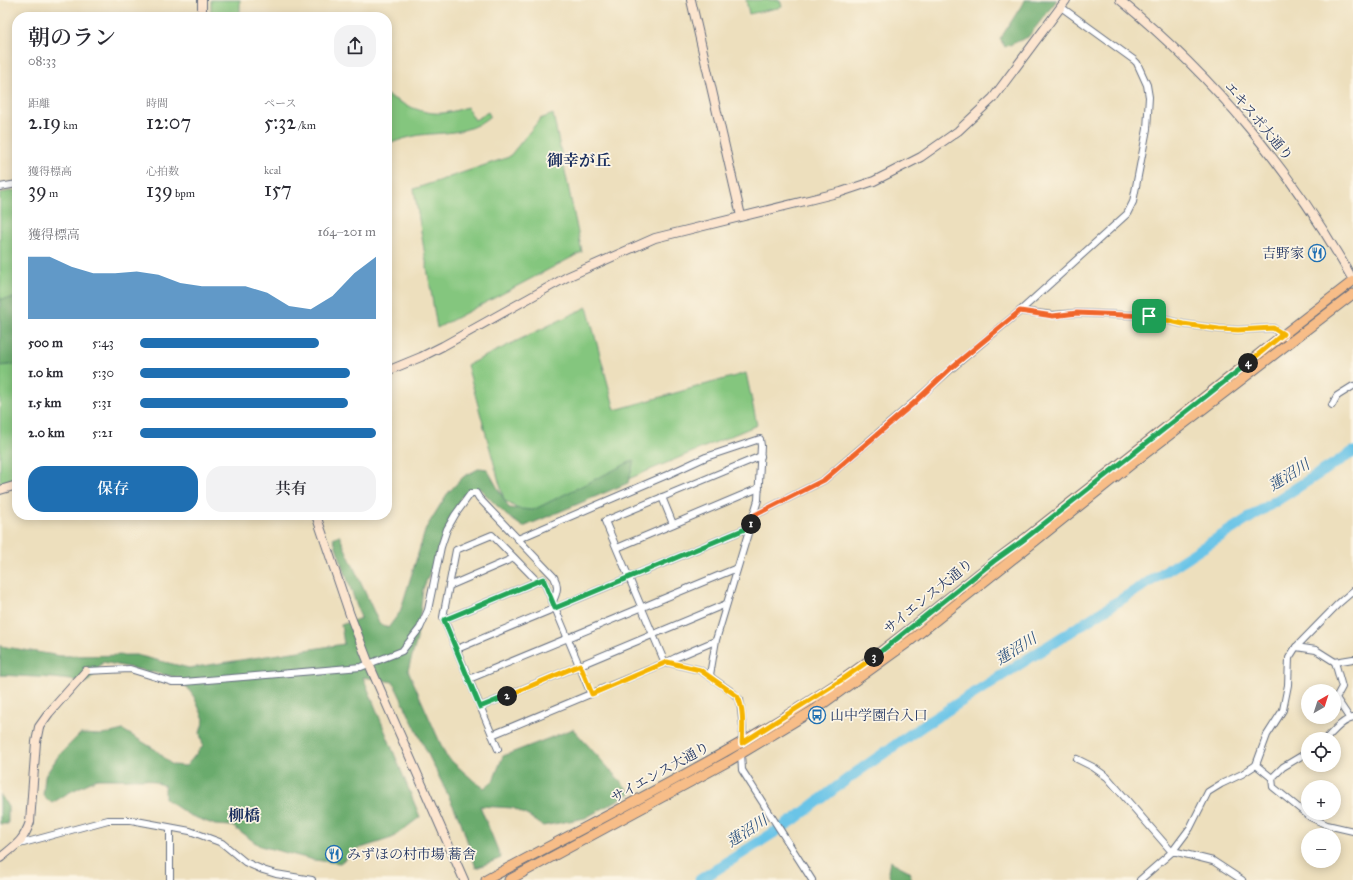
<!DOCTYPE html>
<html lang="ja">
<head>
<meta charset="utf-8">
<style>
  :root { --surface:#fff; --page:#f2f2f3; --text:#2b2b33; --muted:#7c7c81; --accent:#1f6fb2 }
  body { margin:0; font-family:"IM FELL Great Primer","Noto Serif JP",serif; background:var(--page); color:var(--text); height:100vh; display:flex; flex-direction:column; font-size:15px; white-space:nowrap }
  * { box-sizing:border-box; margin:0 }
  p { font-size:13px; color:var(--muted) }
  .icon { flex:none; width:22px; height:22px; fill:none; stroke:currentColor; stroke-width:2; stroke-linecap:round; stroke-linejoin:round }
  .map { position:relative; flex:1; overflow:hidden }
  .drawer { position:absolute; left:12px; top:12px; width:380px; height:508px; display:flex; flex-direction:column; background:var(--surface); border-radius:16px; box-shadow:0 2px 10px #0003 }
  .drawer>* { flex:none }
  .needle { width:26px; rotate:39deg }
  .controls { position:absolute; left:1301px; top:684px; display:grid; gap:8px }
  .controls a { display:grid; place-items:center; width:40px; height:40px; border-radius:50%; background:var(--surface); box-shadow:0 2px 10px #0003; font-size:20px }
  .pin { position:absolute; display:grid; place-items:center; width:34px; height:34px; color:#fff; margin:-17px; border-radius:8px; box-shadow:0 2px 6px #0006 }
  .km { position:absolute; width:20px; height:20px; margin:-10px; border-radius:50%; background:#222; color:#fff; font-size:11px; line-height:20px; text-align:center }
  .round { display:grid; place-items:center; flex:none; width:42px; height:42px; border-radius:16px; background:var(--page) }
  .head { display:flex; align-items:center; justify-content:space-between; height:68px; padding:0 16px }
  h1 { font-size:22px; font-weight:600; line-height:30px }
  .figures { display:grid; grid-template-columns:repeat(3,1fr); gap:6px; height:68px; padding:4px 16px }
  .figures div { display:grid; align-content:center }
  .figures b { font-size:20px; font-weight:600 }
  .figures small { font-size:11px; font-weight:400 }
  .figures p { font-size:11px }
  .chart { height:112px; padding:8px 16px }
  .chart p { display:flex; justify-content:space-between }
  .chart svg { width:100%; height:72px; margin-top:4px; fill:var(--accent); opacity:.7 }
  .button { display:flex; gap:8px; margin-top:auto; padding:8px 16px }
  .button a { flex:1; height:46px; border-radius:16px; background:var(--accent); color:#fff; font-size:16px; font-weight:600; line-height:46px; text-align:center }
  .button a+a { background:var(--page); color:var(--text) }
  ul { padding:0 16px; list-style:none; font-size:13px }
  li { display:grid; grid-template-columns:64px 48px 1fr; align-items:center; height:30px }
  li i { height:10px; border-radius:5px; background:var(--accent) }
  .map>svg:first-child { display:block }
  .green { fill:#84c67e; stroke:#507a6e }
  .forest { fill:#6bab6d; stroke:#436d66 }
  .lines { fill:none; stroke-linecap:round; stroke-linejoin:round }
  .river { stroke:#6ac4e7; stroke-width:11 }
  .street-casing { stroke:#646d7f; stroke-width:8 }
  .secondary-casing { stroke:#646d7f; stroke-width:10 }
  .primary-casing { stroke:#646d7f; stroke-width:11 }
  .street { stroke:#fff; stroke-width:6 }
  .secondary { stroke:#fce5cf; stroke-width:8 }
  .primary { stroke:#f7bd88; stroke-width:9 }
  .split-1-casing { stroke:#fff; stroke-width:8 }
  .split-2-casing { stroke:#fff; stroke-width:8 }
  .split-3-casing { stroke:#fff; stroke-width:8 }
  .split-4-casing { stroke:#fff; stroke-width:8 }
  .split-5-casing { stroke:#fff; stroke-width:8 }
  .split-1 { stroke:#f0652b; stroke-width:5 }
  .split-2 { stroke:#22a559; stroke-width:5 }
  .split-3 { stroke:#f5b400; stroke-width:5 }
  .split-4 { stroke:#22a559; stroke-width:5 }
  .split-5 { stroke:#f5b400; stroke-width:5 }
  .labels { text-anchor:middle; stroke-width:3.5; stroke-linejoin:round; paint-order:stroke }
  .street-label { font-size:14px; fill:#1b2f5e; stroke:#fcf5e5 }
  .poi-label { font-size:14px; fill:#1b2f5e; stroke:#fcf5e5; text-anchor:start }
  .water-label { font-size:15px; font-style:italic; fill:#2f5480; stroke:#fcf5e5 }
  .quarter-label { font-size:16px; font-weight:bold; fill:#1b2f5e; stroke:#fcf5e5 }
</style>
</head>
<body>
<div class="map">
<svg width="1353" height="880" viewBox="0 0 1353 880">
  <rect width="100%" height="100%" fill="#fcf5e5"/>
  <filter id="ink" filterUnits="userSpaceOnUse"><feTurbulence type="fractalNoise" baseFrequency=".025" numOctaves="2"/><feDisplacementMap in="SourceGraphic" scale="8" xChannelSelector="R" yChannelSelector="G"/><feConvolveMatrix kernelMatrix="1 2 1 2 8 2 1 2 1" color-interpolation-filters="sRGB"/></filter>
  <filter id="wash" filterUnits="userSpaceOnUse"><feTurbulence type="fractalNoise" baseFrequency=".012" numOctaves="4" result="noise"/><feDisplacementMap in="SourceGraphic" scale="16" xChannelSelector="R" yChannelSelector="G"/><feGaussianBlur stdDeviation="0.9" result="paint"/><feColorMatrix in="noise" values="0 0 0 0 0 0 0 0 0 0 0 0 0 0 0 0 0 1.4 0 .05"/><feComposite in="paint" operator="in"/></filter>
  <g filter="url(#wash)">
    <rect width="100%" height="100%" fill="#eddfbd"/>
    <!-- green -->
    <g class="green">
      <rect x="211" y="0" width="29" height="17"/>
      <path d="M746,0h34l2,7 -33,7z"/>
      <path d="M387,95c18,10 40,22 62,17 6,-1 12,-3 18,-5l8,13 13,-8 2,4c-21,19 -45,16 -70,19 -12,2 -22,5 -33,10z"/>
      <path d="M553,114l29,138 -145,76 -23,-139 95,-32 31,-38z"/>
      <path d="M17,190v292l-17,5v-294z"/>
      <path d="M587,307l28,103 131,-37 11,52 -224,94 -29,-19 -37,-135z"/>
    </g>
    <!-- forest -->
    <g class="forest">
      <path d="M1025,0h32l-29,37 -23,10 -5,-8z"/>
      <path d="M15,298l2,1v65l-17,2v-67z"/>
      <path d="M634,460l-6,23 -105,44 -17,-12 -27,-27 -18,9 -38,92 -6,50 -9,31 38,86 28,25 10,7 9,-7 10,-25 70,-27 58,64 -46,25 -42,8 -13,-9 -17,-9 -33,-2 21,52 -25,10 -15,-46 -68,-140 -30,-5 57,140 -28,21 -34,11 -18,14 -26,-3 -54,-14 -28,-20 -17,-1 -26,-10 -24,-16v-13l-18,-7h-50l-27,13 -18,11 -9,-7 2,-20 14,-21 21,-21 22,1 21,-5 33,20 16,15 14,1 17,-20 -3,-13 4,-14 -10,-22 -14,-19 -77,-16 -15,20 -35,-4 -53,-3v-29l61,10 75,-1 53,13 155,-24 -3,-19 20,-7 -28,-80 6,-3 40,88 9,5 12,-16 26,-84 21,-34 16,-17 17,-9 7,1 22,39 24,2z"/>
      <path d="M0,794l8,13v17h-8z"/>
      <path d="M890,861l19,10 3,9h-21l-3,-8z"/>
    </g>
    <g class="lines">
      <!-- river -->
      <path class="river" d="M700,880l95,-61 55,-42 74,-52 429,-273"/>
    </g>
  </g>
  <g filter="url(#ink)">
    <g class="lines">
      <!-- street casing -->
      <g class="street-casing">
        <g id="street">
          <path d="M0,187l17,-3"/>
          <path d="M1020,311l33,4 24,-2 72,3 34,8 36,5 19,1 35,-2 12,9"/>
          <path d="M1332,405l5,-9 16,-10"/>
          <path d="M662,497l11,27"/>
          <path d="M753,516l71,-36 91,-79 36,-32 69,-58 107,-97 6,-12 14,-73 2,-32 -2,-12 -10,-22 -3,-3 -73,-53"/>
          <path d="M518,539l149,-64 39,-18 54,-18 1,7 -3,54 -42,140 -6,35 2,3 20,14 8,8 3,28 -1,15"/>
          <path d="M617,548l142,-60"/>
          <path d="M449,586l65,-28"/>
          <path d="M444,620l99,-41 48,115"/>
          <path d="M1296,647l20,3 19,12 7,25 -6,11 14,21"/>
          <path d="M457,649l293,-122"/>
          <path d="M667,662l8,-4 40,-17"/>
          <path d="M1335,662l18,-3"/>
          <path d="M665,663l-60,-142 156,-65"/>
          <path d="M86,671l44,-2 42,13h12l177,-15 41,-16 18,-23 8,-18 13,-63 6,-18 8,-14 16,-22h5l3,5 75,79c5,9 3,16 -1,24"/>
          <path d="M469,679l268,-111"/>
          <path d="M480,707l246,-103"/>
          <path d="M492,735l175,-73 33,8 12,8"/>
          <path d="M1326,739c7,-7 16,-19 27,-21"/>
          <path d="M498,749l-55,-132 13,-67 36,-15 45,46"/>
          <path d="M741,752l1,18 70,110"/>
          <path d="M1077,759l16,8 14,10 65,75h5l36,9 29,19"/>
          <path d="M1256,765l16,13 1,9 37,30 17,8 26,6"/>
          <path d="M1272,778l11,-11 25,-15"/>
          <path d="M16,845l92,-25h23l59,11 32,12 23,19 18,8 13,4 36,6"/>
          <path d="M170,880v-52"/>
          <path d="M1140,880l32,-28 18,-24 18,-36 13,-8 21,-10 14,-9 11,-30 16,-25 5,-25 1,-27 7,-11 42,-43 15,-13"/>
        </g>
      </g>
      <!-- secondary casing -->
      <g class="secondary-casing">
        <g id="secondary">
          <path d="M202,0v17"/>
          <path d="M691,0l50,216"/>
          <path d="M1120,0c97,80 171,170 233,280"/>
          <path d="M387,371l34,-14 22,-11 124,-69 88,-39 186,-46 33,-11 47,-24 37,-26 35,-33 73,-98"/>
          <path d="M0,490l17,-5"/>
          <path d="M316,515l34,100 19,49 95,216"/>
          <path d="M0,858c16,-13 23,-16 30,-36l6,-80 3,-15 10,-14 37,-42"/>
        </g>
      </g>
      <!-- primary casing -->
      <g class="primary-casing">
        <g id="primary">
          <path d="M486,880c120,-65 243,-124 356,-200 63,-43 119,-95 180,-139l261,-206 70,-54"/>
          <path d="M509,880l220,-119 88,-53 93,-67 223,-178 220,-169"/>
        </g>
      </g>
      <!-- street -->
      <use href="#street" class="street"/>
      <!-- secondary -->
      <use href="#secondary" class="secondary"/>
      <!-- primary -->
      <use href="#primary" class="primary"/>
    </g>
  </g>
  <g class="lines" filter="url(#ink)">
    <!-- split-1 casing -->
    <g class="split-1-casing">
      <path id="split-1" d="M751,524l2,-8 71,-36 91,-78 36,-34 69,-57 33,5 24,-3 72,3"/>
    </g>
    <!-- split-2 casing -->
    <g class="split-2-casing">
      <path id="split-2" d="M507,696l-27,11 -36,-87 99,-41 12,29 195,-81 1,-3"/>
    </g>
    <!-- split-3 casing -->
    <g class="split-3-casing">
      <path id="split-3" d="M507,696l73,-31 12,29 75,-32 33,8 37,26c7,10 6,34 5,47l101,-64 31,-22"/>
    </g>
    <!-- split-4 casing -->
    <g class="split-4-casing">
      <path id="split-4" d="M874,657l120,-96 28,-20 226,-178"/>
    </g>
    <!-- split-5 casing -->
    <g class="split-5-casing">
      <path id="split-5" d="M1149,316l34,8 36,5 19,1 35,-2 10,6 -35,29"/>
    </g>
    <!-- split-1 -->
    <use href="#split-1" class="split-1"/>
    <!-- split-2 -->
    <use href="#split-2" class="split-2"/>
    <!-- split-3 -->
    <use href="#split-3" class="split-3"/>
    <!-- split-4 -->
    <use href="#split-4" class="split-4"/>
    <!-- split-5 -->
    <use href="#split-5" class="split-5"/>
  </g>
  <!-- icons -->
  <defs>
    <g id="restaurant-ring" transform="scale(0.9)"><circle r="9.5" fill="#fcf5e5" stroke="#1f6fb2" stroke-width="1.5"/><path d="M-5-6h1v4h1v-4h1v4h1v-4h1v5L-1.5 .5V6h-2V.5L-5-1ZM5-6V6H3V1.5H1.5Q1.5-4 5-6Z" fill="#1f6fb2"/></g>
    <g id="bus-ring" transform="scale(0.9)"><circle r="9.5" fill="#fcf5e5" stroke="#1f6fb2" stroke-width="1.5"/><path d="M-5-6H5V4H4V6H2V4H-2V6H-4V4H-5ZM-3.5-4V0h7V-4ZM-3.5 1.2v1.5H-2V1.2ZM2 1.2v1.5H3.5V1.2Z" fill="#1f6fb2"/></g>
  </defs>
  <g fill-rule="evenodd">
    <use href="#restaurant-ring" x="1317" y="253"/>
    <use href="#bus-ring" x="817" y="715"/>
    <use href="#restaurant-ring" x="334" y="854"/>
  </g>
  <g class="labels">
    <!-- street labels -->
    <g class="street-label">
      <text transform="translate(1259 121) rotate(50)" y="5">エキスポ大通り</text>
      <text transform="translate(928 596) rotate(-39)" y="5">サイエンス大通り</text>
      <text transform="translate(660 772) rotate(-29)" y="5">サイエンス大通り</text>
    </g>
    <!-- poi labels -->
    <g class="poi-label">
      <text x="1304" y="258" text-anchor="end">吉野家</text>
      <text x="830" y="720">山中学園台入口</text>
      <text x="347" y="859">みずほの村市場 蕎舎</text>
    </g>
    <!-- water labels -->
    <g class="water-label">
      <text transform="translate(1289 475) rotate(-32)" y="5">蓮沼川</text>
      <text transform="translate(1016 649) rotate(-32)" y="5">蓮沼川</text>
      <text transform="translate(747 831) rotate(-33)" y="5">蓮沼川</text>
    </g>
    <!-- quarter labels -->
    <g class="quarter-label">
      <text x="579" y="166">御幸が丘</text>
      <text x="244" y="821">柳橋</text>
    </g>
  </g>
</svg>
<div class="controls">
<a><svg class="needle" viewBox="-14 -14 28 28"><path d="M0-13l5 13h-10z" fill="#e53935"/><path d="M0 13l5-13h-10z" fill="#7c7c81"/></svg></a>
<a><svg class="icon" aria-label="locate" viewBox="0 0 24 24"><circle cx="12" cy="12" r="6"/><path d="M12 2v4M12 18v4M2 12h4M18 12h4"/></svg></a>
<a>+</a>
<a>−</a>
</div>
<div class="pin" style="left:1149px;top:316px;background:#1e9e55"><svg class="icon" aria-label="arrive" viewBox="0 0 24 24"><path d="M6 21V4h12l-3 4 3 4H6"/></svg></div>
<b class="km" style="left:751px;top:524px">1</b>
<b class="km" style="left:507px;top:696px">2</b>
<b class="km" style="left:874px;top:657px">3</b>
<b class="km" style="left:1248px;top:363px">4</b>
<section class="drawer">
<div class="head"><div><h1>朝のラン</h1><p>08:33</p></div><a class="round"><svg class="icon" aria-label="share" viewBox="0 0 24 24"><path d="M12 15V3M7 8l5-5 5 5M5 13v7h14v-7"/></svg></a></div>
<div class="figures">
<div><p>距離</p><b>2.19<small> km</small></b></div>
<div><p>時間</p><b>12:07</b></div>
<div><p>ペース</p><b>5:32<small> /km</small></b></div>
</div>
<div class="figures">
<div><p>獲得標高</p><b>39<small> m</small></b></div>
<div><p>心拍数</p><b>139<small> bpm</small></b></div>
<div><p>kcal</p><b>157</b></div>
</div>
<div class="chart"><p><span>獲得標高</span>164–201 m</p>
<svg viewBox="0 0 160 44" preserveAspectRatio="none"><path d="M0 44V6L10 6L20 12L30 16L40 16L50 15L60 17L70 22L80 24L90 24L100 24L110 28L120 36L130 38L140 30L150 16L160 6V44z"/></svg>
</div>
<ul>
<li><b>500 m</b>5:43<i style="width:76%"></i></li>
<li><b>1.0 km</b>5:30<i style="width:89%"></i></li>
<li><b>1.5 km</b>5:31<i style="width:88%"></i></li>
<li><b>2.0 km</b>5:21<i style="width:100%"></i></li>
</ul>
<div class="button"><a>保存</a><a>共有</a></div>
</section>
</div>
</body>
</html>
